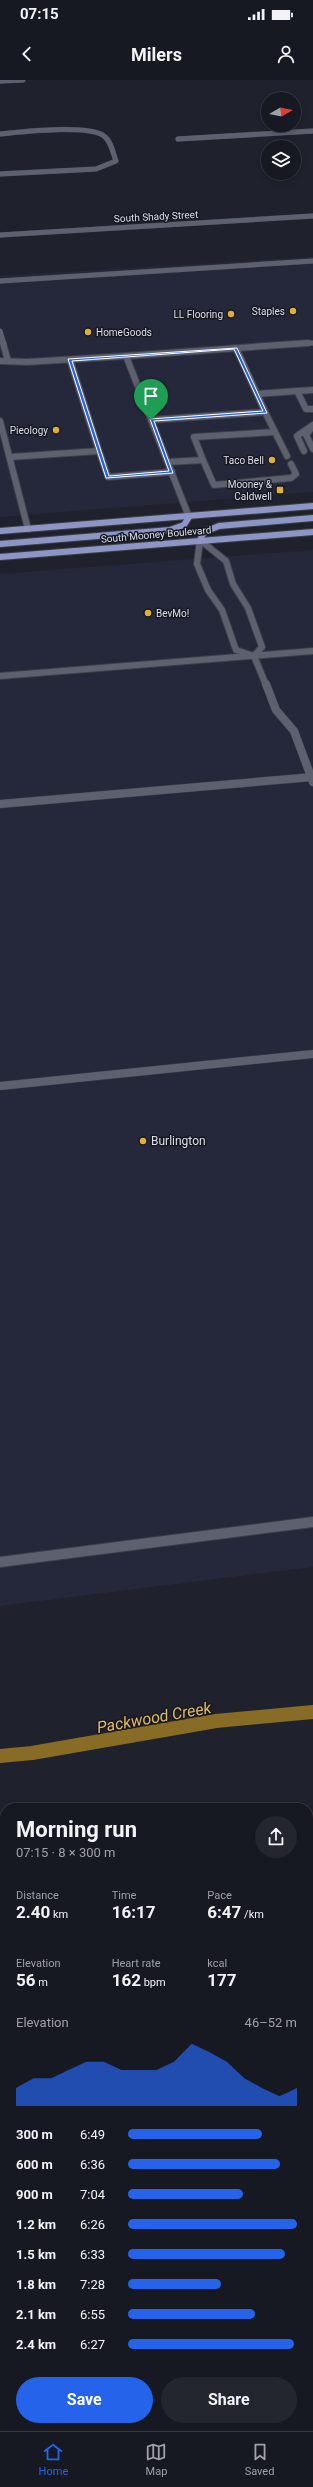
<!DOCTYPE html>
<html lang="en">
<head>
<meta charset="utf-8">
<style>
  :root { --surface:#171922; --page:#24262f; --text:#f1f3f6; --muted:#9ea0a5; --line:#363840; --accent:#2563eb }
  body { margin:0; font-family:Roboto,sans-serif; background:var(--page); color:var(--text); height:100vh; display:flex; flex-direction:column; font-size:15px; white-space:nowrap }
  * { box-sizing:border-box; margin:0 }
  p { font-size:13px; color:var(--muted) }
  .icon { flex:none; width:22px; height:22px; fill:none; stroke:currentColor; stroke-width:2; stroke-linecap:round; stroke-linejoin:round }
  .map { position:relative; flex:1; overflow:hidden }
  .sheet { position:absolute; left:0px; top:1723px; width:313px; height:628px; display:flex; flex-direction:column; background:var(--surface); border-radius:16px 16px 0 0; box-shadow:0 2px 6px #0003,0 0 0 1px var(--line) }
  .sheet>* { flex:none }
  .needle { width:26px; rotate:81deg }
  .buttons { position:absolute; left:261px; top:12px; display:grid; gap:8px }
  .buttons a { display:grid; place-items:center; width:40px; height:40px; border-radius:50%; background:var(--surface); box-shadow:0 2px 6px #0003,0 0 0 1px var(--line); font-size:20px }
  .pin { position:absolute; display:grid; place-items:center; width:34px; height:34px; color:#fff; margin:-41px -17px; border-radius:50% 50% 50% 0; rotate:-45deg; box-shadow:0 0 4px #0007 }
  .pin .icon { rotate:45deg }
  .round { display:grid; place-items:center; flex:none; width:42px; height:42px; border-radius:21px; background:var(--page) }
  .headline { display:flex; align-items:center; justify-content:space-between; height:68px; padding:0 16px }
  h1 { font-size:22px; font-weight:700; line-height:30px }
  .stats { display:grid; grid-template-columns:repeat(3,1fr); gap:6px; height:68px; padding:4px 16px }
  .stats div { display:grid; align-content:center }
  .stats b { font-size:17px; font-weight:700 }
  .stats small { font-size:11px; font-weight:400 }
  .stats p { font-size:11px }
  .chart { height:112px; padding:8px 16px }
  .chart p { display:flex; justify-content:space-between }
  .chart svg { width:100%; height:72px; margin-top:4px; fill:var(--accent); opacity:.7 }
  .primary-button { display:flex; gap:8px; margin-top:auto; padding:8px 16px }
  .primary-button a { flex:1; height:46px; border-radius:24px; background:var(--accent); color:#fff; font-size:16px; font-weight:700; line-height:46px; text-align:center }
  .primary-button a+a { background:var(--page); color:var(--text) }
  ul { padding:0 16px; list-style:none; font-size:13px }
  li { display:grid; grid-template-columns:64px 48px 1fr; align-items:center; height:30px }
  li i { height:10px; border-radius:5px; background:var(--accent) }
  .status { display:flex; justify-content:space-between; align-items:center; height:28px; padding:0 20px; background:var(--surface); direction:ltr }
  .status svg { height:11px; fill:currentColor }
  header { display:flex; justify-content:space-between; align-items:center; height:52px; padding:0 16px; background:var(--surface); font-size:18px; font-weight:700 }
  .dock { display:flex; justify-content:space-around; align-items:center; height:56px; border-top:1px solid var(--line); background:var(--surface); font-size:11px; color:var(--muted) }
  .dock a { display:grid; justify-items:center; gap:2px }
  .dock .on { color:var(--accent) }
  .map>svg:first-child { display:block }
  .built { fill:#25283a }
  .green { fill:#4b3700 }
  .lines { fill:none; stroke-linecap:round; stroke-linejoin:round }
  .stream { stroke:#886c25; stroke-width:14 }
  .service-far3-casing { stroke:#3c3e47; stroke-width:5.5 }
  .service-far2-casing { stroke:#3c3e47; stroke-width:8 }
  .service-far1-casing { stroke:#3c3e47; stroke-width:9 }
  .service-casing { stroke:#3c3e47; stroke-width:12 }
  .minor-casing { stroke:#3c3e47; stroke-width:5.5 }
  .primary-casing { stroke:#3c3e47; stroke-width:8 }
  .service-far3 { stroke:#5d606f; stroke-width:5 }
  .service-far2 { stroke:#5d606f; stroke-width:6 }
  .service-far1 { stroke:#5d606f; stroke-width:8 }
  .service { stroke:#5d606f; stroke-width:10 }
  .minor { stroke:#5d606f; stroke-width:5 }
  .primary { stroke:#8c95c4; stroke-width:6 }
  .route { fill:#2563eb; stroke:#fff; fill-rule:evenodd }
  .poi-dot { fill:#e0b034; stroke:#161823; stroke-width:1.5 }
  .labels { text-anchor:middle; stroke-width:3; stroke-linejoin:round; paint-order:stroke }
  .far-street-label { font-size:10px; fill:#dddfe7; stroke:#161823 }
  .far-poi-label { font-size:10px; fill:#dddfe7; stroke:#161823; text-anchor:end }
  .poi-label { font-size:12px; fill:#dddfe7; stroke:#161823; text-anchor:start }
  .near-water-label { font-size:16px; font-style:italic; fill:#e5bb5b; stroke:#161823 }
</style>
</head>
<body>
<div class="status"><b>07:15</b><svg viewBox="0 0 49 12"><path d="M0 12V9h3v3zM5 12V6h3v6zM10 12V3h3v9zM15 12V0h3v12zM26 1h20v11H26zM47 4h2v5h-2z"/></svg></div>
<header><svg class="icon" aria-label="back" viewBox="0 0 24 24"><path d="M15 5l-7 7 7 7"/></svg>Milers<svg class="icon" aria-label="person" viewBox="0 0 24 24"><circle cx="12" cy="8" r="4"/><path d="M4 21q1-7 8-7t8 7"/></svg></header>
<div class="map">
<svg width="313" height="2351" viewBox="0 0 313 2351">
  <rect width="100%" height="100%" fill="#1f212d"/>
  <!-- built -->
  <g class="built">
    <path d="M313,177v235l-313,25v-241z"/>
    <path d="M313,470v1017l-313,39v-1032z"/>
  </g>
  <!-- green -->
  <g class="green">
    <path d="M313,1797v554h-313v-204l5,-1v200h303v-548z"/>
    <path d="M0,1833h5v165l-4,1z"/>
  </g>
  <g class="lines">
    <!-- stream -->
    <path class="stream" d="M0,1676l32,-3 184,-32 97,-9"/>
    <!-- service-far3 casing -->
    <g class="service-far3-casing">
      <g id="service-far3">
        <path d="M0,54c22,-2 88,-10 104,2 7,5 9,17 12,25l-20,8 -96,5"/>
        <path d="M0,201l313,-20"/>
        <path d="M0,251l4,13"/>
        <path d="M293,264l20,-1"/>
      </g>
    </g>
    <!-- service-far2 casing -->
    <g class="service-far2-casing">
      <g id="service-far2">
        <path d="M3,263l5,18"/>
        <path d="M236,268l21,46"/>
        <path d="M70,280l29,91"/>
        <path d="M0,281l27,1 99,-6"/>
        <path d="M313,310l-16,1 9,18h7"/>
        <path d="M151,340l114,-8 -8,-18 40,-3"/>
        <path d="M0,341l28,108"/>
        <path d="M312,347l-6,8 7,14"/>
        <path d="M275,352l12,24"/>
        <path d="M304,371l-7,-15 16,-11"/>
        <path d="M10,377l89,-6 9,26 64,-5"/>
        <path d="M203,380l11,25 77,-7 5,-4 -5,-10"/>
        <path d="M168,382l35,-2 -9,-23 81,-5 -10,-20"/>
        <path d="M189,437l-63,-161 182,-13"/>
        <path d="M200,460l26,21 7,23 15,24 14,39 -8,9"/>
        <path d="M200,460l-3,24 11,26 14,20 14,40 15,5"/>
        <path d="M254,576l12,29"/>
        <path d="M0,596l313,-25"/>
      </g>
    </g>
    <!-- service-far1 casing -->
    <g class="service-far1-casing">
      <g id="service-far1">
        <path d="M266,604l10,26 18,21 19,51"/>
        <path d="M0,724l313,-27"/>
        <path d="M0,1006l313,-32"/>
      </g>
    </g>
    <!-- service casing -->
    <g class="service-casing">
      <path id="service" d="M0,1482l313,-40"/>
    </g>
    <!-- minor casing -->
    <g class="minor-casing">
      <g id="minor">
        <path d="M0,1l23,-1"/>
        <path d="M178,59l135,-8"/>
        <path d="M0,155l313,-19"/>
      </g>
    </g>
    <!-- primary casing -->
    <g class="primary-casing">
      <g id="primary">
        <path d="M0,451l313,-25"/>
        <path d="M200,460l4,-8 15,-6 94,-8"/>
        <path d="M0,464l170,-14 14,-5 5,-8"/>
        <path d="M0,477l313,-25"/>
      </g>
    </g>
    <!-- service-far3 -->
    <use href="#service-far3" class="service-far3"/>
    <!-- service-far2 -->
    <use href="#service-far2" class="service-far2"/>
    <!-- service-far1 -->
    <use href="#service-far1" class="service-far1"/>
    <!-- service -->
    <use href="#service" class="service"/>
    <!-- minor -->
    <use href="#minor" class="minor"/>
    <!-- primary -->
    <use href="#primary" class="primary"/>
  </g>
  <!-- route -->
  <path class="route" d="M237,268l30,65 -113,8 19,52 -67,5 -38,-119zM234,269l29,62 -113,8 19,52 -60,5 -37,-115z"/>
  <!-- markers -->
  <g class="poi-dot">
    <circle cx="293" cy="231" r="4"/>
    <circle cx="231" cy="234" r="4"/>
    <circle cx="88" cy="252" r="4"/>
    <circle cx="56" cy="350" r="4"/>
    <circle cx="272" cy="380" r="4"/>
    <rect x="276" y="406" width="8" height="8" rx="2"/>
    <circle cx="148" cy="533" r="4"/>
    <circle cx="143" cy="1061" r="4"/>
  </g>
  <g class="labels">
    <!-- far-street labels -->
    <g class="far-street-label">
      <text transform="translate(156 136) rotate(-3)" y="4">South Shady Street</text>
      <text transform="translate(156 454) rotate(-5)" y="4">South Mooney Boulevard</text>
    </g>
    <!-- far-poi labels -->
    <g class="far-poi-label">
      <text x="285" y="235">Staples</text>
      <text x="223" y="238">LL Flooring</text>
      <text x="96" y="256" text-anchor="start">HomeGoods</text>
      <text x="48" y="354">Pieology</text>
      <text x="264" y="384">Taco Bell</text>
      <text x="272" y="408">Mooney &amp;<tspan x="272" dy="12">Caldwell</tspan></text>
      <text x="156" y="537" text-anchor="start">BevMo!</text>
    </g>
    <!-- poi labels -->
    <g class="poi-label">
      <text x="151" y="1065">Burlington</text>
    </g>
    <!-- near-water labels -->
    <g class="near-water-label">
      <text transform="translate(154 1637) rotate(-10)" y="6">Packwood Creek</text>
    </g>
  </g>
</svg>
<div class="buttons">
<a><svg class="needle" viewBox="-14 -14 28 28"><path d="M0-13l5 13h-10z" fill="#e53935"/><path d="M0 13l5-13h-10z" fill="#9ea0a5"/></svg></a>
<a><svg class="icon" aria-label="layers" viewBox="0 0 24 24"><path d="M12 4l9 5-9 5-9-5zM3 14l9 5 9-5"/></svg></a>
</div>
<div class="pin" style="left:151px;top:340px;background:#1e9e55"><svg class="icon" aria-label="arrive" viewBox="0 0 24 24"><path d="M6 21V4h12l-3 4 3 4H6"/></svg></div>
<section class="sheet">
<div class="headline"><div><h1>Morning run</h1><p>07:15 · 8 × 300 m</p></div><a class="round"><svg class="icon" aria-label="share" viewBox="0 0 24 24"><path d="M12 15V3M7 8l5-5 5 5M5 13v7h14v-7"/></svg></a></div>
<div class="stats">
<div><p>Distance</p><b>2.40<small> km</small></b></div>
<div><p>Time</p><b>16:17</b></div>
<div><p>Pace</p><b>6:47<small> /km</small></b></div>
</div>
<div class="stats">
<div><p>Elevation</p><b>56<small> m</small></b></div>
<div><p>Heart rate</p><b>162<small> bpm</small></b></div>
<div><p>kcal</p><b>177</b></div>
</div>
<div class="chart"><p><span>Elevation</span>46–52 m</p>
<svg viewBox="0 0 160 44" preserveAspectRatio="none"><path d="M0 44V33L10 27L20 27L30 22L40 17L50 17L60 22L70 22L80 22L90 17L100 6L110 11L120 17L130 27L140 33L150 38L160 33V44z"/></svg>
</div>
<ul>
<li><b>300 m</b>6:49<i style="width:79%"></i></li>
<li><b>600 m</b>6:36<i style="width:90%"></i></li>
<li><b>900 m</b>7:04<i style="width:68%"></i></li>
<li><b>1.2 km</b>6:26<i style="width:100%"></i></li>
<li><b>1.5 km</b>6:33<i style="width:93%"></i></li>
<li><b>1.8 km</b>7:28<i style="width:55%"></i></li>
<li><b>2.1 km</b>6:55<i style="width:75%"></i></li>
<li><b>2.4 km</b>6:27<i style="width:98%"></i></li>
</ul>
<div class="primary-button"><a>Save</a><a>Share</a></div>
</section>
</div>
<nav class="dock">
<a class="on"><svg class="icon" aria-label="home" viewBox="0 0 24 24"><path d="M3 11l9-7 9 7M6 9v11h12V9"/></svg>Home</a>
<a><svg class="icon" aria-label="map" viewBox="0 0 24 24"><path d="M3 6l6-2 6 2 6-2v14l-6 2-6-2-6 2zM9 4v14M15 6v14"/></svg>Map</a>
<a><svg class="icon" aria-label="saved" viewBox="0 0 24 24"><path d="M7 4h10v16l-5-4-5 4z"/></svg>Saved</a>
</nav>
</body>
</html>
